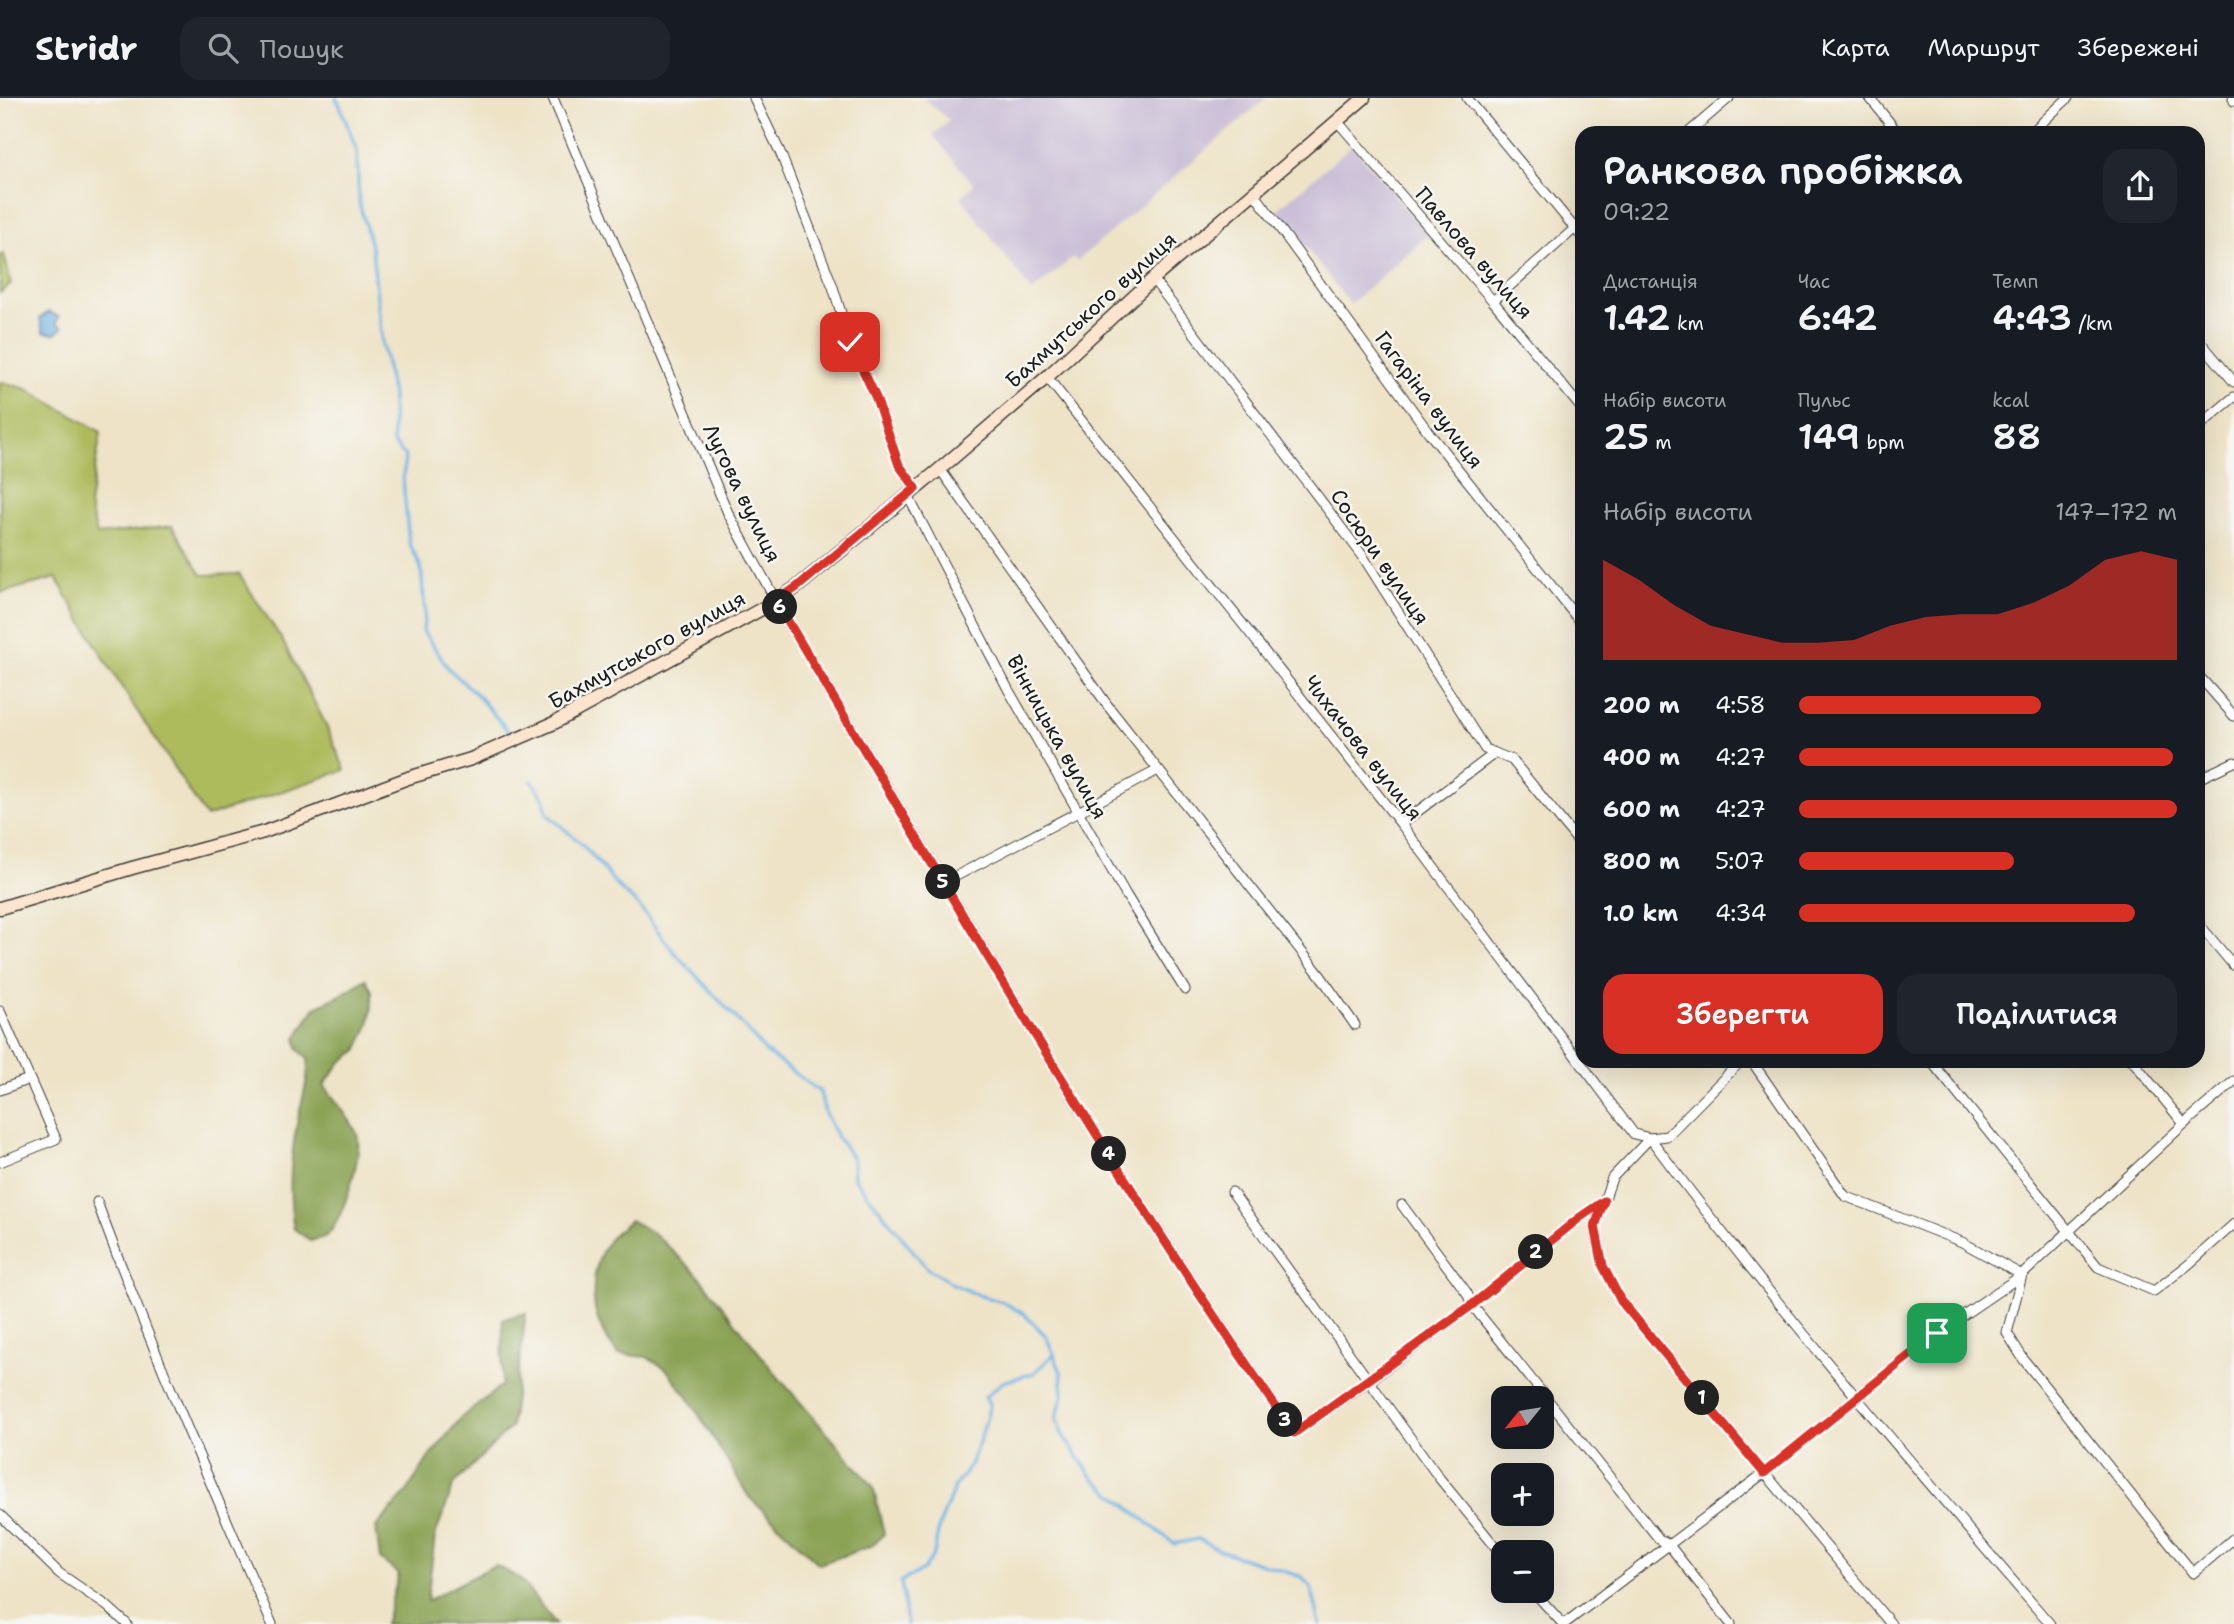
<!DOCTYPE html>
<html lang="uk">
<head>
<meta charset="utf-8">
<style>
  :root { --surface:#171b24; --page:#20242c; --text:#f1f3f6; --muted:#9ea1a6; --line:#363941; --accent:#d93025 }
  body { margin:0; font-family:"Shantell Sans",sans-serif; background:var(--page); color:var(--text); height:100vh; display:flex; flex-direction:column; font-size:26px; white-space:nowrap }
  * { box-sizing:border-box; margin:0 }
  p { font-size:23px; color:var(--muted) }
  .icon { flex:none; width:38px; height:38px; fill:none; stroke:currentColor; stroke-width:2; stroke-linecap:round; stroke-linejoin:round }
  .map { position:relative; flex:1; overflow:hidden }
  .side { position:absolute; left:1575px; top:28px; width:630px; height:942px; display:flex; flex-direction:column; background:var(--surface); border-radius:21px; box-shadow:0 7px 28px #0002 }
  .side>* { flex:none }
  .needle { width:46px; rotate:240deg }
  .tools { position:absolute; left:1491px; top:1288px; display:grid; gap:14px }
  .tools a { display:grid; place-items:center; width:63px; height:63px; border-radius:14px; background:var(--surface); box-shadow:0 7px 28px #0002; font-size:35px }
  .pin { position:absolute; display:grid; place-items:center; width:60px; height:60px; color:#fff; margin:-30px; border-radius:14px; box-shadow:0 4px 10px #0006 }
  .km { position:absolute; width:35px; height:35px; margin:-18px; border-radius:50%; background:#222; color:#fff; font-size:19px; line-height:35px; text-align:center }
  .round { display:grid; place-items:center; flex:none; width:74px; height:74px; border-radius:21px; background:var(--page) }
  .head { display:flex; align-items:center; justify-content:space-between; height:119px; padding:0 28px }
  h1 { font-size:38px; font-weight:600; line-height:52px }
  .figures { display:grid; grid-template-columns:repeat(3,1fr); gap:10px; height:119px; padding:7px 28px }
  .figures div { display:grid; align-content:center }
  .figures b { font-size:35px; font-weight:600 }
  .figures small { font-size:19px; font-weight:400 }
  .figures p { font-size:19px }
  .chart { height:196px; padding:14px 28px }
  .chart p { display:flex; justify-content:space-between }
  .chart svg { width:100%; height:126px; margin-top:7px; fill:var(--accent); opacity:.7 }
  .cta { display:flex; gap:14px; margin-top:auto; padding:14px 28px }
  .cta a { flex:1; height:80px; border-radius:21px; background:var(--accent); color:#fff; font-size:28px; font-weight:600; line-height:80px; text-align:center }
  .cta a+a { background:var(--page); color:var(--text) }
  ul { padding:0 28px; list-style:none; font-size:23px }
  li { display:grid; grid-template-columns:112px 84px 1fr; align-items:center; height:52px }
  li i { height:18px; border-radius:9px; background:var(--accent) }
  header { display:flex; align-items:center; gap:42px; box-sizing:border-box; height:98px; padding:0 35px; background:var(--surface); border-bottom:2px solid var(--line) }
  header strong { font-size:33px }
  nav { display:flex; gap:38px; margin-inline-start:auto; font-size:24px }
  .search { width:490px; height:63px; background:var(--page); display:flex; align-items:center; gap:18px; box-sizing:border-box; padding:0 24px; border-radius:21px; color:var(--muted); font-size:26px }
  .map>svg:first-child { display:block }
  .industrial { fill:#cabfd7 }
  .green { fill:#aebb5d; stroke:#656c3c; stroke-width:2 }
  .forest { fill:#8aa354; stroke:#536038; stroke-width:2 }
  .water { fill:#6fb2e4; stroke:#466780; stroke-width:2 }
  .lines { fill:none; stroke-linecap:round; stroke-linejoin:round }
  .stream { stroke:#6fb2e4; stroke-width:3.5 }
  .minor-casing { stroke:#3c3a36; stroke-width:11 }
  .secondary-casing { stroke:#3c3a36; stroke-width:15 }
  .minor { stroke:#fff; stroke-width:9 }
  .secondary { stroke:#fbe5cf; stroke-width:12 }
  .route-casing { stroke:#fff; stroke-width:14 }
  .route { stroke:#d93025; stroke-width:9 }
  .labels { text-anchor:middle; stroke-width:5; stroke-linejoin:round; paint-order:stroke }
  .street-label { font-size:21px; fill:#1c1c1c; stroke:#f6f6f2 }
</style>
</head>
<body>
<header>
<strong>Stridr</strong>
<div class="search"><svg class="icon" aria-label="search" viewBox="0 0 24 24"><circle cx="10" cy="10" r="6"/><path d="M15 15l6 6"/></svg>Пошук</div>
<nav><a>Карта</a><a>Маршрут</a><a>Збережені</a></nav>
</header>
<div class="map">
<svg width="2234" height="1526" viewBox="0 0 2234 1526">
  <rect width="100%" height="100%" fill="#f6f6f2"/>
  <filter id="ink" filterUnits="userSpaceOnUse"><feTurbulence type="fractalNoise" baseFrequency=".0143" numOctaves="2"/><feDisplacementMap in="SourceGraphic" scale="14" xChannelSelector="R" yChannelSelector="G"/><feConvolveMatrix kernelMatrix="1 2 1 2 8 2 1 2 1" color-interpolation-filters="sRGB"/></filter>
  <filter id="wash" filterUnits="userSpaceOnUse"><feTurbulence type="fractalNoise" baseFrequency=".00686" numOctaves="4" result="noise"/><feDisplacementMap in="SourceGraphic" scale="28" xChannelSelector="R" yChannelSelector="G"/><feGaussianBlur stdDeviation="1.57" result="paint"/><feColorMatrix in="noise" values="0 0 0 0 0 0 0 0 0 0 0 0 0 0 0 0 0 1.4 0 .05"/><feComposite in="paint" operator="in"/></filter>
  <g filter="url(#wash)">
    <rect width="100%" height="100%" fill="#eee3c7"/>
    <!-- industrial -->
    <g class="industrial">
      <path d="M923,0h343l-189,163 -4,-4 -41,35 -71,-95 13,-12 -41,-50 16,-15z"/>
      <path d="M1352,47l76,90 -78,69 -73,-94z"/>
    </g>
    <!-- green -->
    <g class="green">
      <path d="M4,156l7,30 -11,9v-38z"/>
      <path d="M0,284l25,6 76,44 -12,73 8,30 75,-9 30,49 37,-1 42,64 43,83 21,49 -139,47 -87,-134 -63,-105 -56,15z"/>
    </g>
    <!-- forest -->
    <g class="forest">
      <path d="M366,881l6,12v15l-3,19 -12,26 -16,11 -17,23c11,16 25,31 33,49 7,18 -15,90 -31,102 -3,2 -10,3 -15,5l-17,-12c-6,-35 -4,-70 3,-105 4,-22 12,-42 11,-65l-10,-10 -2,-11 19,-31 24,-11z"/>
      <path d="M630,1122l25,14 42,40 82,104 94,108 11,48 -13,12 -52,18 -70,-67 -59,-97 -24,-31 -19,-12 -29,-3c-5,-7 -11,-14 -15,-22 -14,-26 -12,-65 4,-89 5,-9 16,-16 23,-23z"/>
      <path d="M526,1215l-15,114 -57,57 -19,52 -8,65 68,-36 24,13 37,46h-171l14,-50 -19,-15 -4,-32 30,-34 23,-36 33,-40 40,-32 1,-66z"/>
    </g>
    <!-- water -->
    <path class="water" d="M49,214l10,5 -3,6 6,5 -7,6 -12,-2 -3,-14z"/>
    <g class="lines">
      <!-- stream -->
      <g class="stream">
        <path d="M336,0l3,5 18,48 2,51 13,48 10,93 10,52 1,48 12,13 -2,24 6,63 12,24 4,45 -2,19 25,37 30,28 31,36"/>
        <path d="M532,683l12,17 3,16 36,31 39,46 16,14 36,47 74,79 18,21 54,40 5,21 12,24 16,21 1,20 73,90 26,16 28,12 22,6 21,12 22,22 15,36 2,23 -7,24 6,15 31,44 81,66 24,-5 24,12 80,26 9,10 9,37"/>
        <path d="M907,1526l-6,-43 22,-11 11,-16 5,-28 16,-40 15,-21 11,-28 9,-32 -5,-8 18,-15 31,-9 20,-19"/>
      </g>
    </g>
  </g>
  <g filter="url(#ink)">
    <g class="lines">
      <!-- minor casing -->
      <g class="minor-casing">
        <g id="minor">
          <path d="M553,0l175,415 48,88 300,502 140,215 78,115 75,-52 71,98 63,77"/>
          <path d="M754,0l26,54 53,135 17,55 26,56 23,67 17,23"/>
          <path d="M1467,0l115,139"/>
          <path d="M1870,0l28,35"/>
          <path d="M2233,0l1,3"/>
          <path d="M1337,23l156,180 89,108"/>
          <path d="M1688,35l41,-35"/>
          <path d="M2031,35l37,-35"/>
          <path d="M1254,95l176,241 152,190"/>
          <path d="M1153,181l209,276 123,194 27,11 70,86"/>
          <path d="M1493,203l89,-79"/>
          <path d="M2198,241l36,43"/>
          <path d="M1047,279l354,447 233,310 16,4c126,169 263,327 400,486"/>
          <path d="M2198,329l36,-30"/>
          <path d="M940,371l168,237 212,269 35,50"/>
          <path d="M908,398l100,193 118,206 59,95"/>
          <path d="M2198,577l36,41"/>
          <path d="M2198,681l36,-17"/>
          <path d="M1401,726l94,-71"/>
          <path d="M943,785l215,-113"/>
          <path d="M2198,825l36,43"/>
          <path d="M0,913l56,128 -56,23"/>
          <path d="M1751,962l94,136 117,46 60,33 -15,58 17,27 169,213 41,-35"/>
          <path d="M1930,962l168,207 56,24 34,-26 46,-41"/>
          <path d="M2132,962l52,64"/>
          <path d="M0,992l29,-11"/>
          <path d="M1232,1094l137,189 103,-76 107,-87 25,-17 8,-23 38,-40 17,-2 75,-76"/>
          <path d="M1604,1103l-9,25 8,40 18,35 270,323"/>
          <path d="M97,1104c53,143 114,283 175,422"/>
          <path d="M1402,1107l65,88 5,12 187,234 10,6 62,79"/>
          <path d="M0,1417l59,58 48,33 20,18"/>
          <path d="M1533,1493l30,33"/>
          <path d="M1564,1526l200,-151 173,-140 85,-58 162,-151 50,-43"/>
        </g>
      </g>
      <!-- secondary casing -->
      <g class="secondary-casing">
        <path id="secondary" d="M0,810l132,-40 132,-36 144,-54 63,-19 83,-36 222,-122 21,-14 143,-118 107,-92 106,-98 211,-181"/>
      </g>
      <!-- minor -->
      <use href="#minor" class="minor"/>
      <!-- secondary -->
      <use href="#secondary" class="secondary"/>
    </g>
  </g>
  <g class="lines" filter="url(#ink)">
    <!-- route casing -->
    <g class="route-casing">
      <path id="route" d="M850,244l26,56 23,67 17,23 -119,99 -21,14c167,281 330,564 518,832l178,-128 107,-87 25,-17 -9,25 8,40 18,35 143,172 173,-140"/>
    </g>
    <!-- route -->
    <use href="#route" class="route"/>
  </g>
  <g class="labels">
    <!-- street labels -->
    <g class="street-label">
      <text transform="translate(1474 155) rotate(49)" y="7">Павлова вулиця</text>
      <text transform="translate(1091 212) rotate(-42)" y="7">Бахмутського вулиця</text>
      <text transform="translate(1429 302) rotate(53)" y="7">Гагаріна вулиця</text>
      <text transform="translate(742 395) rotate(64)" y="7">Лугова вулиця</text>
      <text transform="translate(1380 459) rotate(56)" y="7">Сосюри вулиця</text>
      <text transform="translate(647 552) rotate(-29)" y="7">Бахмутського вулиця</text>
      <text transform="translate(1057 639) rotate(61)" y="7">Вінницька вулиця</text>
      <text transform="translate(1363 650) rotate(52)" y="7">Чихачова вулиця</text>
    </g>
  </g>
</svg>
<div class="tools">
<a><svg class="needle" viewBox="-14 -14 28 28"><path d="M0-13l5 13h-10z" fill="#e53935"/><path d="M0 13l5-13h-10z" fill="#9ea1a6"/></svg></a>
<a>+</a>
<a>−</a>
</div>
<div class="pin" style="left:1937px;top:1235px;background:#1e9e55"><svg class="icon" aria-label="arrive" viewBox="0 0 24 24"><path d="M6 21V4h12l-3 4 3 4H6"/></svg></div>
<div class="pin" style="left:850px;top:244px;background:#d93025"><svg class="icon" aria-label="check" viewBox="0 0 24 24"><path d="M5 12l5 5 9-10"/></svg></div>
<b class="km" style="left:1702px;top:1300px">1</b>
<b class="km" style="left:1536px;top:1154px">2</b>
<b class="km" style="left:1285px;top:1322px">3</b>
<b class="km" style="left:1109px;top:1056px">4</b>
<b class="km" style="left:943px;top:784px">5</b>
<b class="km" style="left:780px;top:509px">6</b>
<section class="side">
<div class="head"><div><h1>Ранкова пробіжка</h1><p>09:22</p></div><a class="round"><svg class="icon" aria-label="share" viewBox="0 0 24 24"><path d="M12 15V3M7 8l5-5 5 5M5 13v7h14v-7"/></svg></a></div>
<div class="figures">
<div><p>Дистанція</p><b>1.42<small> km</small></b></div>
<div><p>Час</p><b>6:42</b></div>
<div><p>Темп</p><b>4:43<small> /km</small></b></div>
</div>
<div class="figures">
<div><p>Набір висоти</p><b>25<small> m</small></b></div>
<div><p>Пульс</p><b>149<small> bpm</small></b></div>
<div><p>kcal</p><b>88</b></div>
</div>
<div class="chart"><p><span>Набір висоти</span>147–172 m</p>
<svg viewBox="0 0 160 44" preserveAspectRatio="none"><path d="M0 44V9L10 16L20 25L30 32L40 35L50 38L60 38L70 37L80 32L90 29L100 28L110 28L120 24L130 18L140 9L150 6L160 9V44z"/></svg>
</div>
<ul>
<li><b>200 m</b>4:58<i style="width:64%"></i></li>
<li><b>400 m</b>4:27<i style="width:99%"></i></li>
<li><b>600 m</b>4:27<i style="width:100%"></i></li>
<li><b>800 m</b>5:07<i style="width:57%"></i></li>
<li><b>1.0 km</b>4:34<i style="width:89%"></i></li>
</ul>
<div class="cta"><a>Зберегти</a><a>Поділитися</a></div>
</section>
</div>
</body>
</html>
